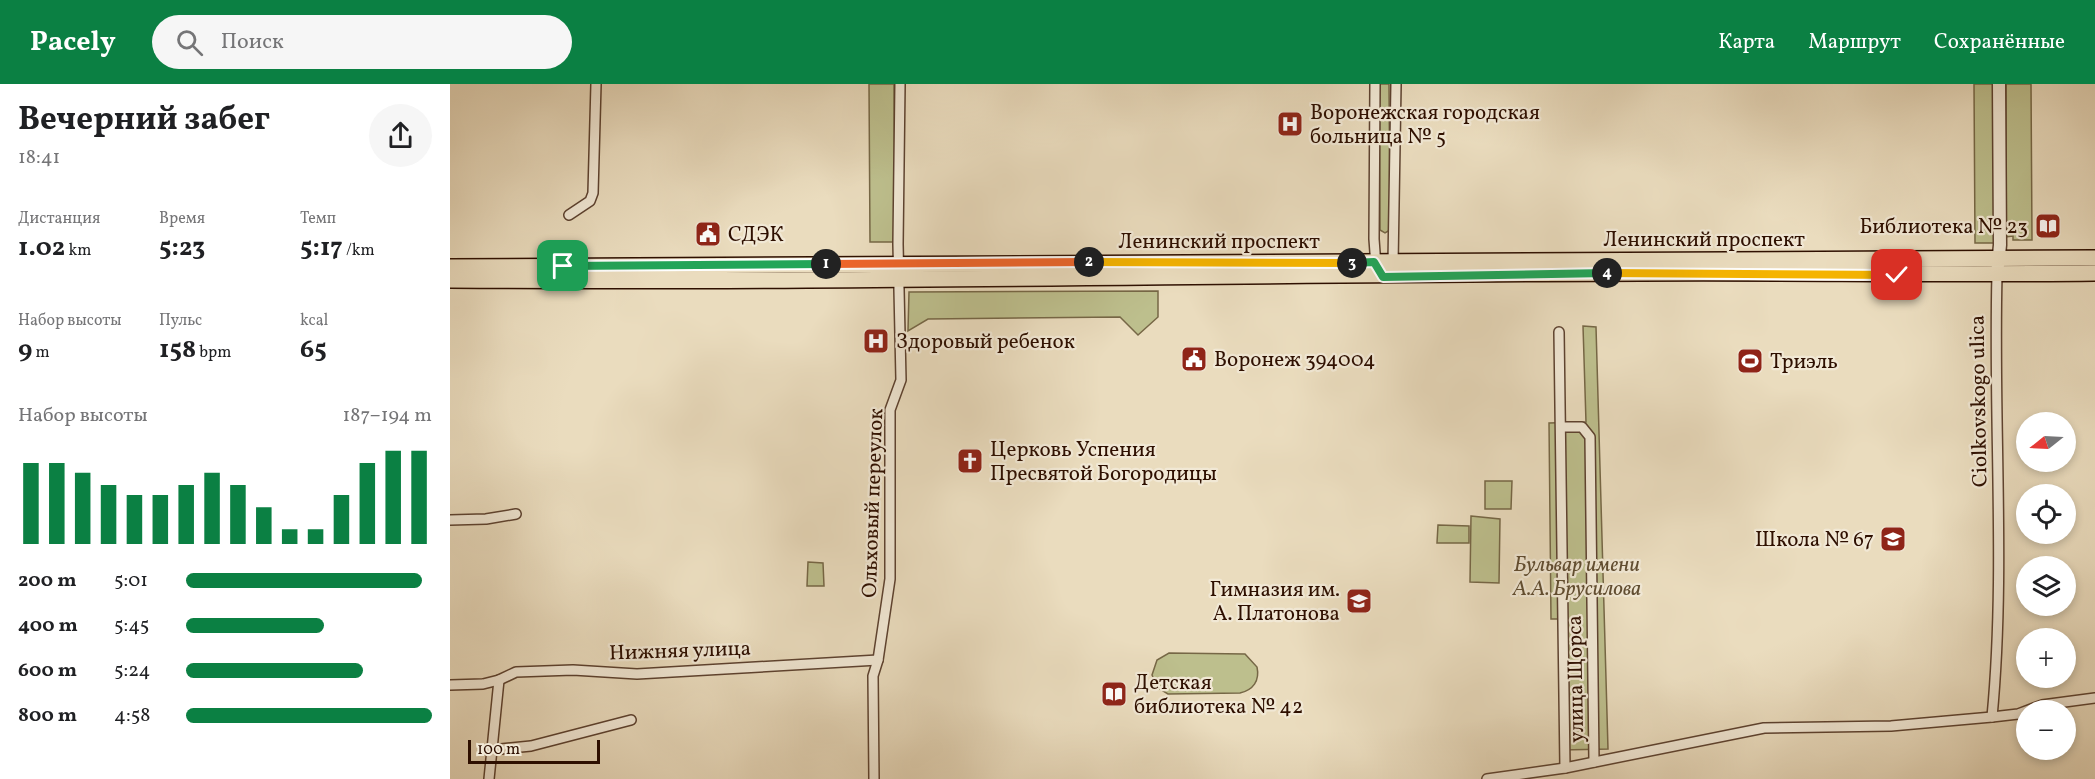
<!DOCTYPE html>
<html lang="ru">
<head>
<meta charset="utf-8">
<style>
  :root { --surface:#fff; --page:#f6f6f6; --text:#202124; --muted:#757577; --accent:#0b8043 }
  body { margin:0; font-family:Vollkorn,serif; background:var(--page); color:var(--text); height:100vh; display:flex; flex-direction:column; font-size:22px; white-space:nowrap }
  * { box-sizing:border-box; margin:0 }
  p { font-size:20px; color:var(--muted) }
  .icon { flex:none; width:33px; height:33px; fill:none; stroke:currentColor; stroke-width:2; stroke-linecap:round; stroke-linejoin:round }
  .map { position:relative; flex:1; overflow:hidden }
  .sheet { display:flex; flex-direction:column; background:var(--surface); width:450px }
  .sheet>* { flex:none }
  .needle { width:39px; rotate:252deg }
  .fabs { position:absolute; left:1566px; top:328px; display:grid; gap:12px }
  .fabs a { display:grid; place-items:center; width:60px; height:60px; border-radius:50%; background:var(--surface); box-shadow:0 3px 9px #0003; font-size:30px }
  .scale { position:absolute; left:18px; bottom:15px; width:132px; box-sizing:border-box; padding-left:6px; border:3px solid #2e0f00; border-top:0; font-size:16px; line-height:21px; white-space:nowrap; color:#2e0f00; -webkit-text-stroke:4px #f1e8d5; paint-order:stroke }
  .pin { position:absolute; display:grid; place-items:center; width:51px; height:51px; color:#fff; margin:-26px; border-radius:12px; box-shadow:0 3px 9px #0006 }
  .km { position:absolute; width:30px; height:30px; margin:-15px; border-radius:50%; background:#222; color:#fff; font-size:16px; line-height:30px; text-align:center }
  .round { display:grid; place-items:center; flex:none; width:63px; height:63px; border-radius:32px; background:var(--page) }
  .headline { display:flex; align-items:center; justify-content:space-between; height:102px; padding:0 18px }
  h1 { font-size:33px; font-weight:700; line-height:45px }
  .figures { display:grid; grid-template-columns:repeat(3,1fr); gap:9px; height:102px; padding:6px 18px }
  .figures div { display:grid; align-content:center }
  .figures b { font-size:26px; font-weight:700 }
  .figures small { font-size:16px; font-weight:400 }
  .figures p { font-size:16px }
  .chart { height:168px; padding:12px 18px }
  .chart p { display:flex; justify-content:space-between }
  .chart svg { width:100%; height:108px; margin-top:6px; stroke:var(--accent); stroke-width:6 }
  ul { padding:0 18px; list-style:none; font-size:20px }
  li { display:grid; grid-template-columns:96px 72px 1fr; align-items:center; height:45px }
  li i { height:15px; border-radius:8px; background:var(--accent) }
  header { display:flex; align-items:center; gap:36px; box-sizing:border-box; height:84px; padding:0 30px; background:var(--accent); color:#fff }
  header strong { font-size:28px }
  nav { display:flex; gap:33px; margin-inline-start:auto; font-size:21px }
  .search { width:420px; height:54px; background:var(--page); display:flex; align-items:center; gap:15px; box-sizing:border-box; padding:0 21px; border-radius:33px; color:var(--muted); font-size:22px }
  main { display:flex; flex:1; min-height:0 }
  .map>svg:first-child { display:block }
  .green { fill:#bdbf8d; stroke:#766746; stroke-width:1.5 }
  .lines { fill:none; stroke-linecap:round; stroke-linejoin:round }
  .minor-casing { stroke:#5d4230; stroke-width:12 }
  .tertiary-casing { stroke:#5d4230; stroke-width:15 }
  .primary-casing { stroke:#2e0f00; stroke-width:18 }
  .minor { stroke:#f1e8d5; stroke-width:9 }
  .tertiary { stroke:#f1e8d5; stroke-width:12 }
  .primary { stroke:#eadcbe; stroke-width:15 }
  .split-1-casing { stroke:#fff; stroke-width:12 }
  .split-2-casing { stroke:#fff; stroke-width:12 }
  .split-3-casing { stroke:#fff; stroke-width:12 }
  .split-4-casing { stroke:#fff; stroke-width:12 }
  .split-5-casing { stroke:#fff; stroke-width:12 }
  .split-1 { stroke:#22a559; stroke-width:8 }
  .split-2 { stroke:#f0652b; stroke-width:8 }
  .split-3 { stroke:#f5b400; stroke-width:8 }
  .split-4 { stroke:#22a559; stroke-width:8 }
  .split-5 { stroke:#f5b400; stroke-width:8 }
  .labels { text-anchor:middle; stroke-width:4.5; stroke-linejoin:round; paint-order:stroke }
  .poi-label { font-size:21px; fill:#2e0f00; stroke:#f1e8d5; text-anchor:start }
  .street-label { font-size:21px; fill:#2e0f00; stroke:#f1e8d5 }
  .park-label { font-size:21px; font-style:italic; fill:#604d31; stroke:#f1e8d5 }
</style>
</head>
<body>
<header>
<strong>Pacely</strong>
<div class="search"><svg class="icon" aria-label="search" viewBox="0 0 24 24"><circle cx="10" cy="10" r="6"/><path d="M15 15l6 6"/></svg>Поиск</div>
<nav><a>Карта</a><a>Маршрут</a><a>Сохранённые</a></nav>
</header>
<main>
<section class="sheet">
<div class="headline"><div><h1>Вечерний забег</h1><p>18:41</p></div><a class="round"><svg class="icon" aria-label="share" viewBox="0 0 24 24"><path d="M12 15V3M7 8l5-5 5 5M5 13v7h14v-7"/></svg></a></div>
<div class="figures">
<div><p>Дистанция</p><b>1.02<small> km</small></b></div>
<div><p>Время</p><b>5:23</b></div>
<div><p>Темп</p><b>5:17<small> /km</small></b></div>
</div>
<div class="figures">
<div><p>Набор высоты</p><b>9<small> m</small></b></div>
<div><p>Пульс</p><b>158<small> bpm</small></b></div>
<div><p>kcal</p><b>65</b></div>
</div>
<div class="chart"><p><span>Набор высоты</span>187–194 m</p>
<svg viewBox="0 0 160 44" preserveAspectRatio="none"><path d="M5 44V11M15 44V11M25 44V15M35 44V20M45 44V24M55 44V24M65 44V20M75 44V15M85 44V20M95 44V29M105 44V38M115 44V38M125 44V24M135 44V11M145 44V6M155 44V6"/></svg>
</div>
<ul>
<li><b>200 m</b>5:01<i style="width:96%"></i></li>
<li><b>400 m</b>5:45<i style="width:56%"></i></li>
<li><b>600 m</b>5:24<i style="width:72%"></i></li>
<li><b>800 m</b>4:58<i style="width:100%"></i></li>
</ul>
</section>
<div class="map">
<svg width="1645" height="695" viewBox="0 0 1645 695">
  <rect width="100%" height="100%" fill="#eadcbe"/>
  <filter id="stains"><feTurbulence type="fractalNoise" baseFrequency=".00333" numOctaves="4"/><feColorMatrix values="0 0 0 0 .2 0 0 0 0 .09 0 0 0 0 .02 0 0 0 .5 -.17"/></filter>
  <radialGradient id="worn" r=".72"><stop offset=".6" stop-color="#630" stop-opacity="0"/><stop offset="1" stop-color="#630" stop-opacity=".3"/></radialGradient>
  <!-- green -->
  <g class="green">
    <path d="M419,0h25l1,158h-25z"/>
    <path d="M929,0h10l1,146 -5,3 -5,-3z"/>
    <path d="M1524,0h20l1,159h-20z"/>
    <path d="M1556,0h25l1,156h-19v-4l-7,1z"/>
    <path d="M708,207v26l-20,18 -18,-18 -192,2 -20,12 1,-39z"/>
    <path d="M1133,242l13,1 12,422 -46,1 -1,-131h-10l-2,-196 37,-1z"/>
    <path d="M1035,397h27l-1,28h-26z"/>
    <path d="M1021,432l29,3 -1,64 -29,-1z"/>
    <path d="M988,441l31,1v17h-32z"/>
    <path d="M358,478l15,1 1,23h-17z"/>
    <path d="M719,569l76,1 12,13c3,14 -4,23 -17,26l-72,1 -10,-6 -6,-13 5,-15z"/>
  </g>
  <g class="lines">
    <!-- minor casing -->
    <g class="minor-casing">
      <g id="minor">
        <path d="M925,0l-1,155 2,27"/>
        <path d="M119,131l21,-14 3,-8 3,-109"/>
        <path d="M943,180l3,-180"/>
        <path d="M1109,248l6,436"/>
        <path d="M1112,343h20l8,10 4,325"/>
        <path d="M0,436l36,-1 30,-5"/>
        <path d="M0,601l33,-1 16,-4 17,-8 57,-2 64,4 241,-14"/>
        <path d="M1542,633c14,-147 1,-295 5,-442"/>
        <path d="M41,666l40,-4 100,-26"/>
        <path d="M39,695l10,-99"/>
        <path d="M424,695l-1,-103 5,-16 12,-81v-169l11,-30 -3,-136 2,-160"/>
        <path d="M1037,695l78,-11 199,-40 127,-2 101,-9 26,-3 24,-9 53,-7"/>
      </g>
    </g>
    <!-- tertiary casing -->
    <g class="tertiary-casing">
      <path id="tertiary" d="M1547,191l3,-30 -1,-161"/>
    </g>
    <!-- primary casing -->
    <g class="primary-casing">
      <g id="primary">
        <path d="M0,183l1645,-9"/>
        <path d="M0,196c397,3 794,-6 1190,-7 152,-1 303,2 455,0"/>
      </g>
    </g>
    <!-- minor -->
    <use href="#minor" class="minor"/>
    <!-- tertiary -->
    <use href="#tertiary" class="tertiary"/>
    <!-- primary -->
    <use href="#primary" class="primary"/>
  </g>
  <g class="lines">
    <!-- split-1 casing -->
    <g class="split-1-casing">
      <path id="split-1" d="M113,182l263,-2"/>
    </g>
    <!-- split-2 casing -->
    <g class="split-2-casing">
      <path id="split-2" d="M376,180l263,-2"/>
    </g>
    <!-- split-3 casing -->
    <g class="split-3-casing">
      <path id="split-3" d="M639,178l263,1"/>
    </g>
    <!-- split-4 casing -->
    <g class="split-4-casing">
      <path id="split-4" d="M902,179l22,-1 9,15 224,-4"/>
    </g>
    <!-- split-5 casing -->
    <g class="split-5-casing">
      <path id="split-5" d="M1157,189l290,2"/>
    </g>
    <!-- split-1 -->
    <use href="#split-1" class="split-1"/>
    <!-- split-2 -->
    <use href="#split-2" class="split-2"/>
    <!-- split-3 -->
    <use href="#split-3" class="split-3"/>
    <!-- split-4 -->
    <use href="#split-4" class="split-4"/>
    <!-- split-5 -->
    <use href="#split-5" class="split-5"/>
  </g>
  <!-- icons -->
  <defs>
    <g id="hospital-square" transform="scale(1.35)"><rect x="-9" y="-9" width="18" height="18" rx="4" fill="#8f2418" stroke="#f1e8d5"/><path d="M-5-5h3v3.5h4V-5h3V5h-3V1.5h-4V5h-3Z" fill="#fff"/></g>
    <g id="library-square" transform="scale(1.35)"><rect x="-9" y="-9" width="18" height="18" rx="4" fill="#8f2418" stroke="#f1e8d5"/><path d="M-6-4Q-3-5.5-.7-3.5V5Q-3 3-6 4ZM6-4Q3-5.5 .7-3.5V5Q3 3 6 4Z" fill="#fff"/></g>
    <g id="civic-square" transform="scale(1.35)"><rect x="-9" y="-9" width="18" height="18" rx="4" fill="#8f2418" stroke="#f1e8d5"/><path d="M-.6-6.5H3V-4.5H.6V-3L4-1V1h2V6H-6V1h2V-1L-.6-3ZM-1.2 2.5V6h2.4V2.5Z" fill="#fff"/></g>
    <g id="stadium-square" transform="scale(1.35)"><rect x="-9" y="-9" width="18" height="18" rx="4" fill="#8f2418" stroke="#f1e8d5"/><path d="M0-5a6.5 5 0 1 0 0 10a6.5 5 0 1 0 0-10ZM-3.5-1.8h7v3.6h-7Z" fill="#fff"/></g>
    <g id="church-square" transform="scale(1.35)"><rect x="-9" y="-9" width="18" height="18" rx="4" fill="#8f2418" stroke="#f1e8d5"/><path d="M-1.2-6h2.4v3.5h3.3v2.4h-3.3V6h-2.4V-.1h-3.3v-2.4h3.3Z" fill="#fff"/></g>
    <g id="school-square" transform="scale(1.35)"><rect x="-9" y="-9" width="18" height="18" rx="4" fill="#8f2418" stroke="#f1e8d5"/><path d="M0-5L7-2L0 1L-7-2ZM-4 1L0 2.5L4 1V4Q0 6-4 4Z" fill="#fff"/></g>
  </defs>
  <g fill-rule="evenodd">
    <use href="#hospital-square" x="840" y="40"/>
    <use href="#library-square" x="1598" y="142"/>
    <use href="#civic-square" x="258" y="150"/>
    <use href="#hospital-square" x="426" y="257"/>
    <use href="#civic-square" x="744" y="275"/>
    <use href="#stadium-square" x="1300" y="277"/>
    <use href="#church-square" x="520" y="377"/>
    <use href="#school-square" x="1443" y="455"/>
    <use href="#school-square" x="909" y="517"/>
    <use href="#library-square" x="664" y="610"/>
  </g>
  <g class="labels">
    <!-- poi labels -->
    <g class="poi-label">
      <text x="860" y="35">Воронежская городская<tspan x="860" dy="24">больница № 5</tspan></text>
      <text x="1578" y="149" text-anchor="end">Библиотека № 23</text>
      <text x="278" y="157">СДЭК</text>
      <text x="446" y="264">Здоровый ребенок</text>
      <text x="764" y="282">Воронеж 394004</text>
      <text x="1320" y="284">Триэль</text>
      <text x="540" y="372">Церковь Успения<tspan x="540" dy="24">Пресвятой Богородицы</tspan></text>
      <text x="1424" y="462" text-anchor="end">Школа № 67</text>
      <text x="890" y="512" text-anchor="end">Гимназия им.<tspan x="890" dy="24">А. Платонова</tspan></text>
      <text x="684" y="605">Детская<tspan x="684" dy="24">библиотека № 42</tspan></text>
    </g>
    <!-- street labels -->
    <g class="street-label">
      <text x="1254" y="162">Ленинский проспект</text>
      <text x="769" y="164">Ленинский проспект</text>
      <text transform="translate(1528 317) rotate(-91)" y="7">Ciolkovskogo ulica</text>
      <text transform="translate(422 419) rotate(-88)" y="7">Ольховый переулок</text>
      <text transform="translate(230 566) rotate(-2)" y="7">Нижняя улица</text>
      <text transform="translate(1125 595) rotate(-91)" y="7">улица Щорса</text>
    </g>
    <!-- park labels -->
    <g class="park-label">
      <text x="1127" y="487">Бульвар имени<tspan x="1127" dy="24">А.А. Брусилова</tspan></text>
    </g>
  </g>
  <rect width="100%" height="100%" filter="url(#stains)"/>
  <rect width="100%" height="100%" fill="url(#worn)"/>
</svg>
<div class="fabs">
<a><svg class="needle" viewBox="-14 -14 28 28"><path d="M0-13l5 13h-10z" fill="#e53935"/><path d="M0 13l5-13h-10z" fill="#757577"/></svg></a>
<a><svg class="icon" aria-label="locate" viewBox="0 0 24 24"><circle cx="12" cy="12" r="6"/><path d="M12 2v4M12 18v4M2 12h4M18 12h4"/></svg></a>
<a><svg class="icon" aria-label="layers" viewBox="0 0 24 24"><path d="M12 4l9 5-9 5-9-5zM3 14l9 5 9-5"/></svg></a>
<a>+</a>
<a>−</a>
</div>
<div class="scale">100 m</div>
<div class="pin" style="left:113px;top:182px;background:#1e9e55"><svg class="icon" aria-label="arrive" viewBox="0 0 24 24"><path d="M6 21V4h12l-3 4 3 4H6"/></svg></div>
<div class="pin" style="left:1447px;top:191px;background:#d93025"><svg class="icon" aria-label="check" viewBox="0 0 24 24"><path d="M5 12l5 5 9-10"/></svg></div>
<b class="km" style="left:376px;top:180px">1</b>
<b class="km" style="left:639px;top:178px">2</b>
<b class="km" style="left:902px;top:179px">3</b>
<b class="km" style="left:1157px;top:189px">4</b>
</div>
</main>
</body>
</html>
